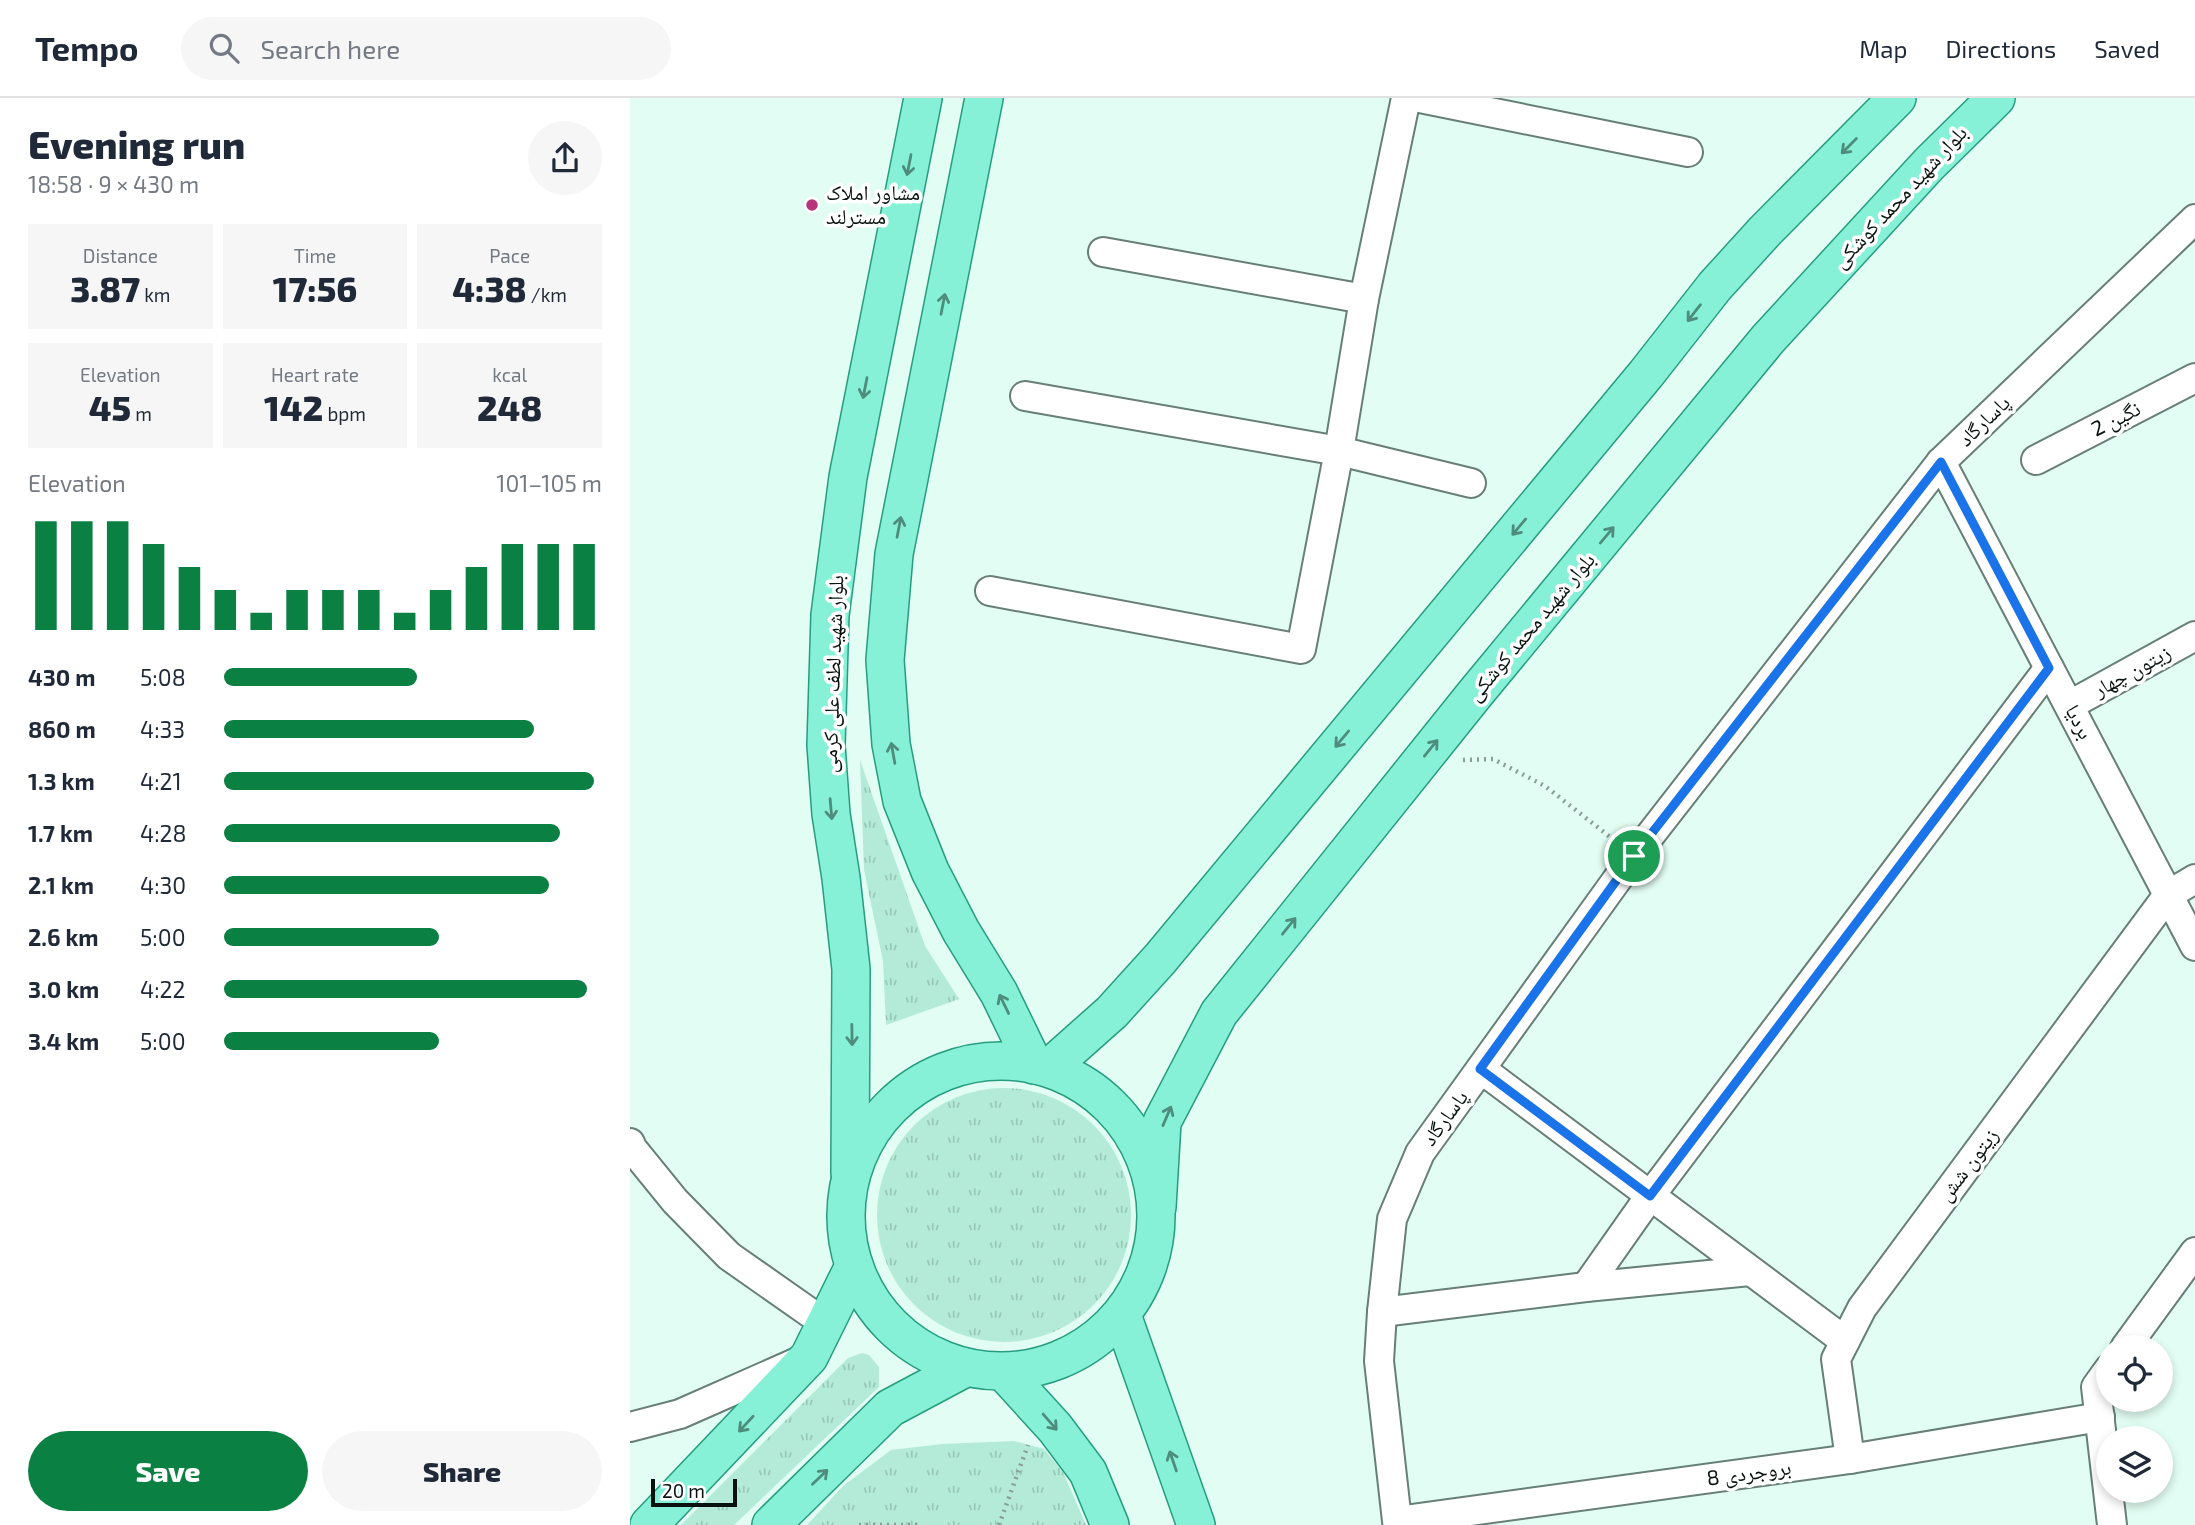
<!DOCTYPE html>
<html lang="en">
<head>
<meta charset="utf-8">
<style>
  :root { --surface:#fff; --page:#f6f6f7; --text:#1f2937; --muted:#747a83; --line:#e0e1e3; --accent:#0b8043 }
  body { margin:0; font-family:"Exo 2","Noto Naskh Arabic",sans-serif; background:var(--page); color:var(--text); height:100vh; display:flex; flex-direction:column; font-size:26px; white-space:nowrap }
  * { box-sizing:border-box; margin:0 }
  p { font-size:23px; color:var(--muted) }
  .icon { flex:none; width:38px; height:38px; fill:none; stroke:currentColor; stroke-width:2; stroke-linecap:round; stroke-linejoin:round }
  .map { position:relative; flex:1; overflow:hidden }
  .sheet { display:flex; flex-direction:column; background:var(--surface); width:630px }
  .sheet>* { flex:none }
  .fabs { position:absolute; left:1466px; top:1237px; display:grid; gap:14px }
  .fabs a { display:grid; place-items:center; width:77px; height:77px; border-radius:50%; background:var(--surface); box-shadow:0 4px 10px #0003; font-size:35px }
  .scale { position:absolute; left:21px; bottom:18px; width:86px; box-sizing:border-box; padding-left:7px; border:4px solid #08120f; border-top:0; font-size:19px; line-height:24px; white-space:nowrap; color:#08120f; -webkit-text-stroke:5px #fff; paint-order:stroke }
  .pin { position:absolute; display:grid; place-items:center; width:60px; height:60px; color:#fff; margin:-30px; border:4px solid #fff; border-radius:50%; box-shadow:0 2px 7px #0007 }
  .round { display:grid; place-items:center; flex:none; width:74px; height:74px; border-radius:37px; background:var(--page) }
  .summary { display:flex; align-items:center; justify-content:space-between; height:119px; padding:0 28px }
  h1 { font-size:38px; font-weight:800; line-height:52px }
  .stats { display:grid; grid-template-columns:repeat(3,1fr); gap:10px; height:119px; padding:7px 28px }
  .stats div { display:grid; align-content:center; border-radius:0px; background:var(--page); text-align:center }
  .stats b { font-size:35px; font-weight:800 }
  .stats small { font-size:19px; font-weight:400 }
  .stats p { font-size:19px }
  .chart { height:196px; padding:14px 28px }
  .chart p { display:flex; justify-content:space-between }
  .chart svg { width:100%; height:126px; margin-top:7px; stroke:var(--accent); stroke-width:6 }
  .cta { display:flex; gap:14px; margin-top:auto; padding:14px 28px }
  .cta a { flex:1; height:80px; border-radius:42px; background:var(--accent); color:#fff; font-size:28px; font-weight:800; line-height:80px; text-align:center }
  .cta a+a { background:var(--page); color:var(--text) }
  ul { padding:0 28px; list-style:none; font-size:23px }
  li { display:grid; grid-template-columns:112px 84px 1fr; align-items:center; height:52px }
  li i { height:18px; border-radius:9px; background:var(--accent) }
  header { display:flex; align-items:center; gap:42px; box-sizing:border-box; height:98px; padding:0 35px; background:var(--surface); border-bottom:2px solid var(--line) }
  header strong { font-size:33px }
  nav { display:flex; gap:38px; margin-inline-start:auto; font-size:24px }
  .search { width:490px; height:63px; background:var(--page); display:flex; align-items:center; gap:18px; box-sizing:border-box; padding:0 24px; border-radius:38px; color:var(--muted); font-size:26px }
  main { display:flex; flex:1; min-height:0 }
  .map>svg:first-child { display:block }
  .grass { fill:url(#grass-tufts) }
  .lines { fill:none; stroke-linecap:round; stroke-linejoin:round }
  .minor-casing { stroke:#677f76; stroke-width:32 }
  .major-casing { stroke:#279d80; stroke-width:40 }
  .path { stroke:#899d96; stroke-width:4.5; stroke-dasharray:2 5; stroke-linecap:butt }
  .minor { stroke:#fff; stroke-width:28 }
  .major { stroke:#87f1d7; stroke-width:37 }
  .oneway { stroke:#4e8d7d }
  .route-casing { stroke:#fff; stroke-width:14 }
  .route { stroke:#1a73e8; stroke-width:9 }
  .poi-dot { fill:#b8357c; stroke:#fff; stroke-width:2.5 }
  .labels { text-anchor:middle; stroke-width:7; stroke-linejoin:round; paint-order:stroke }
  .poi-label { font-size:21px; fill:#08120f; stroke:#fff; text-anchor:start }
  .street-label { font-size:21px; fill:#08120f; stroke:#fff }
</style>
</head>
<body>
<header>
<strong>Tempo</strong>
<div class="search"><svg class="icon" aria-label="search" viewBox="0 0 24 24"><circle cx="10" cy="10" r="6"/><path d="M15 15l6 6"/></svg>Search here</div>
<nav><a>Map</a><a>Directions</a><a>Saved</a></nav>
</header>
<main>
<section class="sheet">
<div class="summary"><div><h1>Evening run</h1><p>18:58 · 9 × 430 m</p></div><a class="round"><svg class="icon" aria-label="share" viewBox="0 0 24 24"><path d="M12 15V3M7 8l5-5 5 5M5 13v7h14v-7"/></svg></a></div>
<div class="stats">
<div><p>Distance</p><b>3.87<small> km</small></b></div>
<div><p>Time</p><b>17:56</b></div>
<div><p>Pace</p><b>4:38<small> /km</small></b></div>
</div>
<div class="stats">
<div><p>Elevation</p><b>45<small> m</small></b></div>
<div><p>Heart rate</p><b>142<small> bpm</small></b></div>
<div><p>kcal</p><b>248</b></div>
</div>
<div class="chart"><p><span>Elevation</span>101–105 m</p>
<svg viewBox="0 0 160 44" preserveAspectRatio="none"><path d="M5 44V6M15 44V6M25 44V6M35 44V14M45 44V22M55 44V30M65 44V38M75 44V30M85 44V30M95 44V30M105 44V38M115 44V30M125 44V22M135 44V14M145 44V14M155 44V14"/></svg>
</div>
<ul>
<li><b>430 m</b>5:08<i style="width:51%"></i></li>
<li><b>860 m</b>4:33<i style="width:82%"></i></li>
<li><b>1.3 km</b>4:21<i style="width:98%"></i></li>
<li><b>1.7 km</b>4:28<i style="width:89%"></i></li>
<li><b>2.1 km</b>4:30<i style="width:86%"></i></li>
<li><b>2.6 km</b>5:00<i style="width:57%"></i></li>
<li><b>3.0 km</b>4:22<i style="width:96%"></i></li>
<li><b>3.4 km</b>5:00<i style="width:57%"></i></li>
</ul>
<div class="cta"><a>Save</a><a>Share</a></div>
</section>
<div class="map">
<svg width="1565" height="1427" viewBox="0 0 1565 1427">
  <defs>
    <pattern id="grass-tufts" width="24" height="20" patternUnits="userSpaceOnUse" patternTransform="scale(1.75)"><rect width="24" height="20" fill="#b3ebd8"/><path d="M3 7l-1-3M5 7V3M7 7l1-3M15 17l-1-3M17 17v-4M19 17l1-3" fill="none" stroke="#98c8b8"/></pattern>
  </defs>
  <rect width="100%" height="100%" fill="#e2fdf3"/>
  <!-- grass -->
  <g class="grass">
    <path d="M230,662l65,186 34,53 -73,26 -3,-64 -19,-91z"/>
    <circle cx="374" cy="1117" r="127"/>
    <path d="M232,1255l7,2 10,12v20l-145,138h-53l167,-167z"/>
    <path d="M384,1343l30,8 19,23 23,53h-279l36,-39 48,-36 51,-6z"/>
  </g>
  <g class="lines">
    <!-- minor casing -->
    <g class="minor-casing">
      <g id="minor">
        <path d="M790,0l268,54"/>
        <path d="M473,154l261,47"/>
        <path d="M395,298l314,55 132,32"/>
        <path d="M1406,362l159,-82"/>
        <path d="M1311,364l254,484"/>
        <path d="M360,493l311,58 38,-198 25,-152 42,-201"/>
        <path d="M1440,607l125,-69"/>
        <path d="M851,971l364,272"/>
        <path d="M0,1045l2,5 43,53 54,55 97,68"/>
        <path d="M956,1189l64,-91 399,-528"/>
        <path d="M752,1214l204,-25 164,-16"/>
        <path d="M1495,1250l70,-96"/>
        <path d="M1479,1271l-13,18 16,138"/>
        <path d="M1470,1319l-250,42 -453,62 -18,-160 3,-49 10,-93 28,-66 214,-297 307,-394 254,-243"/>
        <path d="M0,1329l50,-13 120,-53"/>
        <path d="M1220,1361l-14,-100 26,-51 306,-413 27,-16"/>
      </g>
    </g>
    <!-- major casing -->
    <g class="major-casing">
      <g id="major">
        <path d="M354,0l-90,456 -9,106 6,84 11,57 28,70 31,60 38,62 35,72"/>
        <circle cx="371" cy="1118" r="155"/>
        <path d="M419,970l63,-56 48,-53 486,-585 69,-88 50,-55 132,-133"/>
        <path d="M220,1075l1,-204 -10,-91 -10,-64 -5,-69 4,-130 18,-138 75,-379"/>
        <path d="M527,1109l5,-85 57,-109 255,-318 294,-356 161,-175 67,-66"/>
        <path d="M492,1217l74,210"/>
        <path d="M374,1274l51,56 33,44 22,53"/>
        <path d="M19,1427l160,-168 44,-89"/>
        <path d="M141,1427l119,-117 75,-40"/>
      </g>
    </g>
    <!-- path -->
    <g class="path">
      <path d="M833,662l30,-1 52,27 69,54"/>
      <path d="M229,1427h60"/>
      <path d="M369,1427l29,-80"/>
    </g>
    <!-- minor -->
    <use href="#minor" class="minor"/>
    <!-- major -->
    <use href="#major" class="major"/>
  </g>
  <!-- one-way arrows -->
  <defs><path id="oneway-shaft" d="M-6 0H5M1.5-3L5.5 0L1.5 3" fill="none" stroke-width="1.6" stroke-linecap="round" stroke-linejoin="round" transform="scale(1.75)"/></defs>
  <g class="oneway">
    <use href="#oneway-shaft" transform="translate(1219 48) rotate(135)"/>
    <use href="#oneway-shaft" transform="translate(279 67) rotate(101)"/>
    <use href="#oneway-shaft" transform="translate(313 206) rotate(-79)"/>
    <use href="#oneway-shaft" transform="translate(1064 215) rotate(128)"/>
    <use href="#oneway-shaft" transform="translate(235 290) rotate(101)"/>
    <use href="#oneway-shaft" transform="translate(269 429) rotate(-79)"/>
    <use href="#oneway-shaft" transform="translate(889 429) rotate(130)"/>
    <use href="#oneway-shaft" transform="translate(977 437) rotate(-50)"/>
    <use href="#oneway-shaft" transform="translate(712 641) rotate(130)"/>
    <use href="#oneway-shaft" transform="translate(801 650) rotate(-51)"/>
    <use href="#oneway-shaft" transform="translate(263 655) rotate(-100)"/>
    <use href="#oneway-shaft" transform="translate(201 711) rotate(85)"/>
    <use href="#oneway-shaft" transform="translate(659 828) rotate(-51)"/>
    <use href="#oneway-shaft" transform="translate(374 906) rotate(-116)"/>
    <use href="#oneway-shaft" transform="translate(222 937) rotate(89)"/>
    <use href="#oneway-shaft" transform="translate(537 1018) rotate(-67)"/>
    <use href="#oneway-shaft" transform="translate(420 1324) rotate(49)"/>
    <use href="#oneway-shaft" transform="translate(116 1326) rotate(133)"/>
    <use href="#oneway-shaft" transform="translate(543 1363) rotate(-109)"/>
    <use href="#oneway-shaft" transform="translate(190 1379) rotate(-44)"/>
  </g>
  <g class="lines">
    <!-- route casing -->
    <g class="route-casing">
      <path id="route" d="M1311,364l108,206 -399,528 -170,-127 154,-213z"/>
    </g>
    <!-- route -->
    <use href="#route" class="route"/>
  </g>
  <!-- markers -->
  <circle class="poi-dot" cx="182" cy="107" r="7"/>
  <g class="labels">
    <!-- poi labels -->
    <g class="poi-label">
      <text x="196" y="102">مشاور املاک<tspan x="196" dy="24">مسترلند</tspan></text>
    </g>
    <!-- street labels -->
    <g class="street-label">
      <text transform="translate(1270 99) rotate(-47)" y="7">بلوار شهید محمد کوشکی</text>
      <text transform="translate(1486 321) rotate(-27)" y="7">نگین 2</text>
      <text transform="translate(1354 323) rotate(-44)" y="7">پاسارگاد</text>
      <text transform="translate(901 529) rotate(-50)" y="7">بلوار شهید محمد کوشکی</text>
      <text transform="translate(1502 573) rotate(-29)" y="7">زیتون چهار</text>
      <text transform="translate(203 576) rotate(-88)" y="7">بلوار شهید لطف علی کرمی</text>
      <text transform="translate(1449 624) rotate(63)" y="7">بردیا</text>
      <text transform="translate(815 1020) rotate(-54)" y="7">پاسارگاد</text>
      <text transform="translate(1338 1067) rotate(-53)" y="7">زیتون شش</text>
      <text transform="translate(1119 1375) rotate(-8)" y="7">بروجردی 8</text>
    </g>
  </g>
</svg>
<div class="fabs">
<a><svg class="icon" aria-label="locate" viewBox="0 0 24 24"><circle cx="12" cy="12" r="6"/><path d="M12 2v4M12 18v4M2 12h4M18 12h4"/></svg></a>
<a><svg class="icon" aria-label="layers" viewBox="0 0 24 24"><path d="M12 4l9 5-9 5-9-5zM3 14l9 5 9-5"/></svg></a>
</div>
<div class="scale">20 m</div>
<div class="pin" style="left:1004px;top:758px;background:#1e9e55"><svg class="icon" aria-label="arrive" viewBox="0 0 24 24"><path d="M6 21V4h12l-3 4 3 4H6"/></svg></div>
</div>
</main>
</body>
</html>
